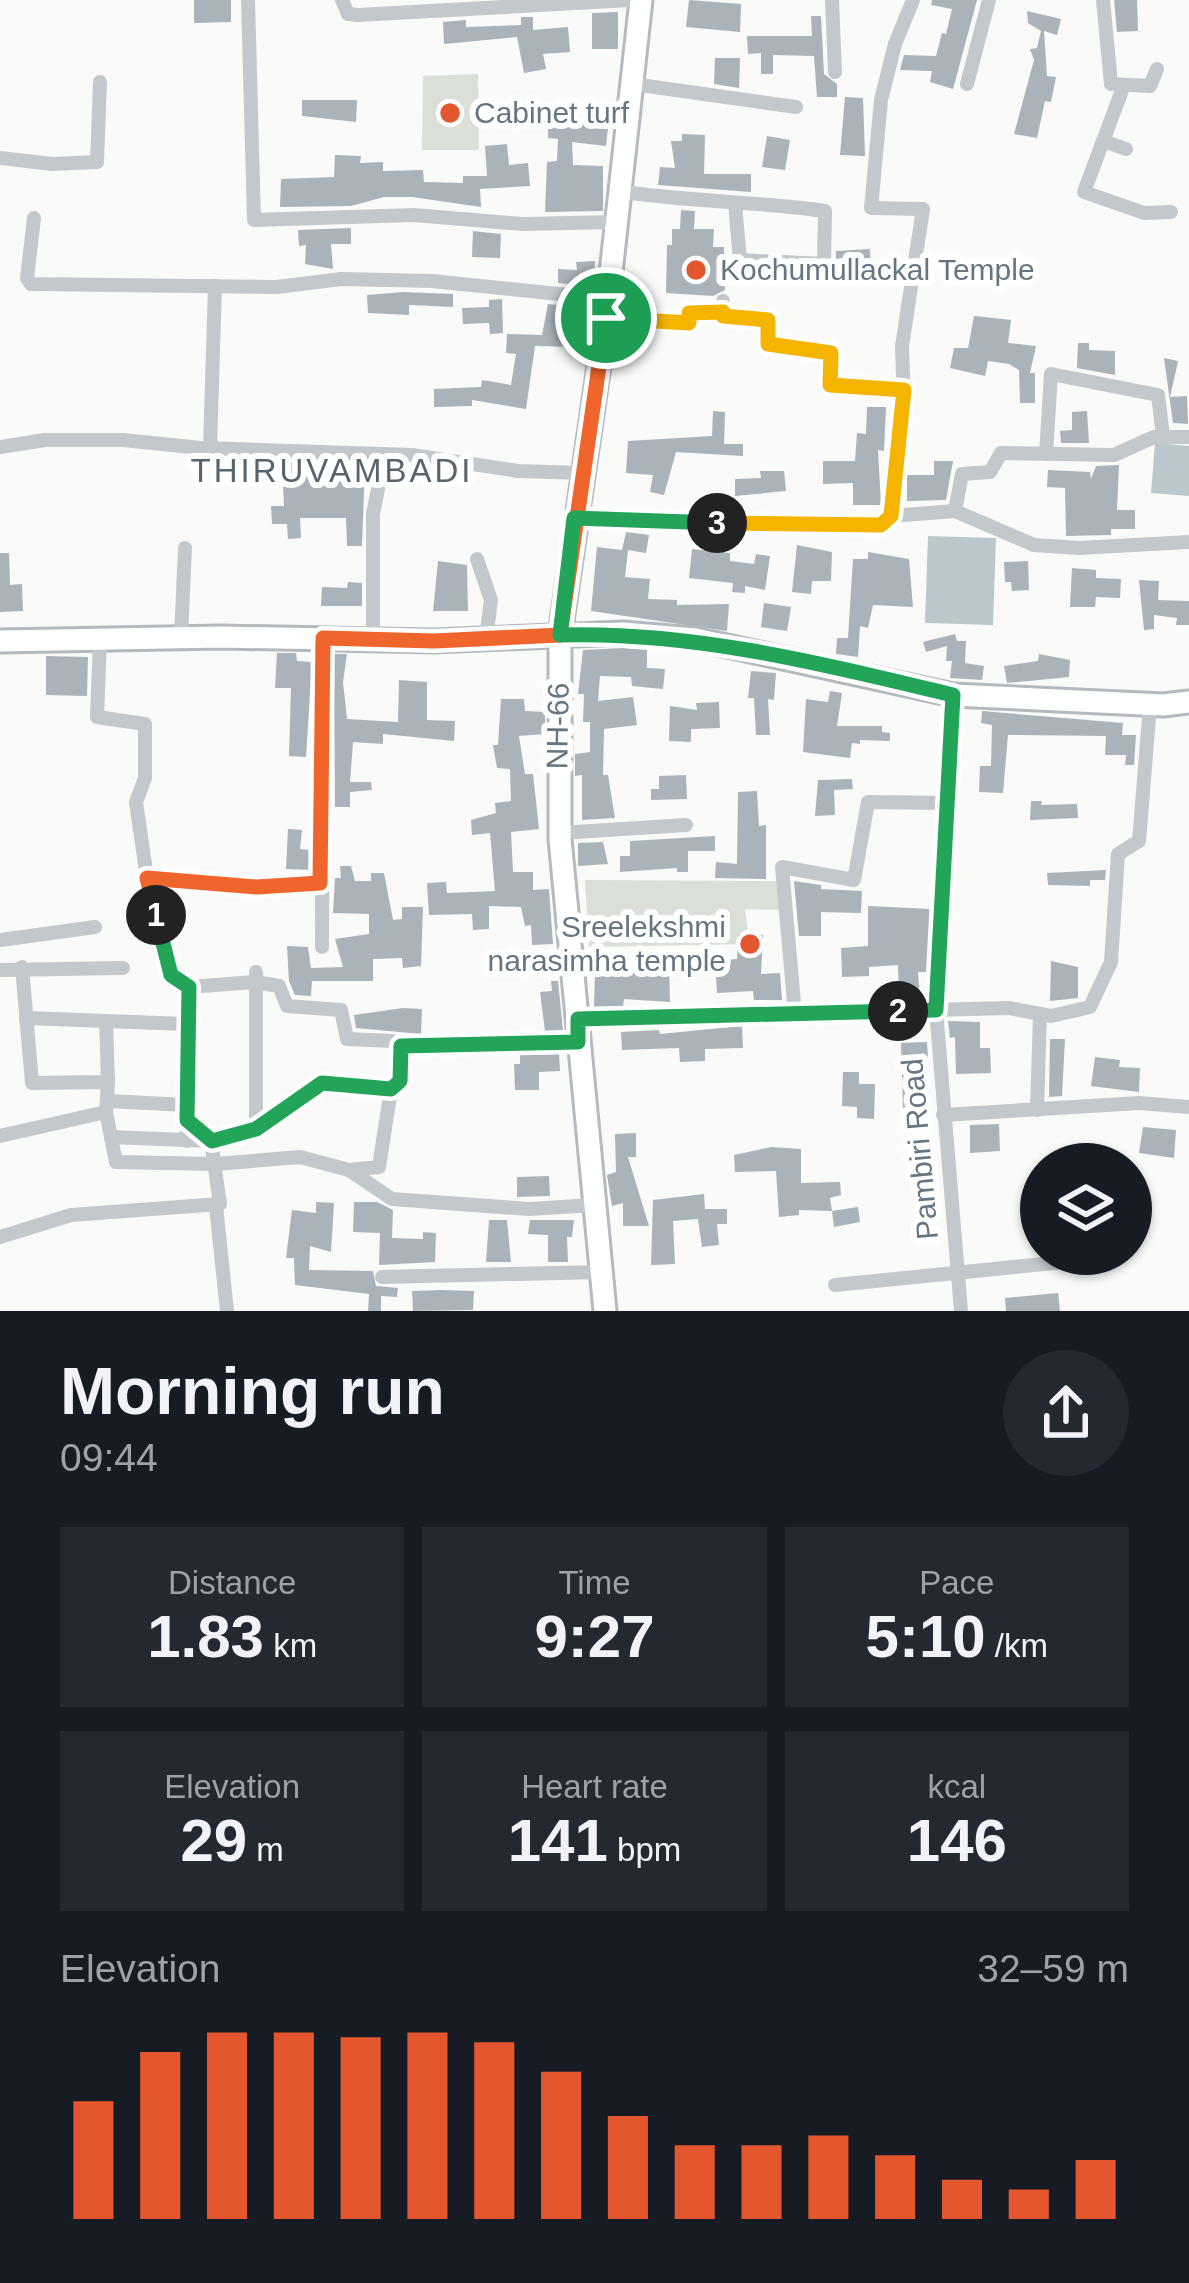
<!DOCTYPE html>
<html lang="en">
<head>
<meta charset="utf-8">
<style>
  :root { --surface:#171b24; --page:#242831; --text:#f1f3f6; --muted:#9ea1a6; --accent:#e4572e }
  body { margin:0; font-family:Helvetica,sans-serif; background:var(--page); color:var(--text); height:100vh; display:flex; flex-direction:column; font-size:45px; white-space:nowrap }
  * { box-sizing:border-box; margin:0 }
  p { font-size:39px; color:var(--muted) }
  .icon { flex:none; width:66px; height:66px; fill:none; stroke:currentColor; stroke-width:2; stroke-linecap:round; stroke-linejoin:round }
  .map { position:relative; height:1311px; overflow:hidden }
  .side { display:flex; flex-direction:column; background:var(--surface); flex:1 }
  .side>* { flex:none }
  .fabs { position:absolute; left:1020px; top:1143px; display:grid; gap:24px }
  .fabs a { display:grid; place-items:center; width:132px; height:132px; border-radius:50%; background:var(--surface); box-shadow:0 3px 9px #0004; font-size:60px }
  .pin { position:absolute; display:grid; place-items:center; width:102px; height:102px; color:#fff; margin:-51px; border:6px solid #fff; border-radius:50%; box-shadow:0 3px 12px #0007 }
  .km { position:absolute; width:60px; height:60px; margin:-30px; border-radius:50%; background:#222; color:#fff; font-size:33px; line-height:60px; text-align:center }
  .round { display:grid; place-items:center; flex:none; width:126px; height:126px; border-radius:63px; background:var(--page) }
  .head { display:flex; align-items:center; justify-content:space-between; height:204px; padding:0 60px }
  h1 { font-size:66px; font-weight:700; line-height:90px }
  .figures { display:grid; grid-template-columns:repeat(3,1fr); gap:18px; height:204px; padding:12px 60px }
  .figures div { display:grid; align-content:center; border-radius:0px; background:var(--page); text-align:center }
  .figures b { font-size:60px; font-weight:700 }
  .figures small { font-size:33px; font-weight:400 }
  .figures p { font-size:33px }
  .chart { height:336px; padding:24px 60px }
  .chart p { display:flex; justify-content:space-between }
  .chart svg { width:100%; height:216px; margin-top:12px; stroke:var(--accent); stroke-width:6 }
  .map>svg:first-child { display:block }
  .green { fill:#dadfd7 }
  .water { fill:#bbc7cb }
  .building { fill:#aab3b9 }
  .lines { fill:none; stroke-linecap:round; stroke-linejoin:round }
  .secondary-casing { stroke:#b3babf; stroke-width:27 }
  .primary-casing { stroke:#b5babe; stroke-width:27 }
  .street { stroke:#c3c8cc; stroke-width:14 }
  .secondary { stroke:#fff; stroke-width:21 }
  .primary { stroke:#fff; stroke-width:21 }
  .split-1-casing { stroke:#fff; stroke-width:24 }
  .split-2-casing { stroke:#fff; stroke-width:24 }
  .split-3-casing { stroke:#fff; stroke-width:24 }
  .split-4-casing { stroke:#fff; stroke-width:24 }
  .split-1 { stroke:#f0652b; stroke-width:15 }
  .split-2 { stroke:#22a559; stroke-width:15 }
  .split-3 { stroke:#22a559; stroke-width:15 }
  .split-4 { stroke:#f5b400; stroke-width:15 }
  .poi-dot { fill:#e4572e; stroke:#fff; stroke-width:4.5 }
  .labels { text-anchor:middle; stroke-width:12; stroke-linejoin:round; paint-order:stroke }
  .poi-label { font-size:30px; fill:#657683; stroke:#fff; text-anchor:start }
  .street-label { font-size:30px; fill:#657683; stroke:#fff }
  .neighbourhood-label { font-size:33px; letter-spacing:3px; fill:#57646e; stroke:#fff }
</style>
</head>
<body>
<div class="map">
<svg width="1189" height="1311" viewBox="0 0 1189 1311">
  <rect width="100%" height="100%" fill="#fafaf8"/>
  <!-- green -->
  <g class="green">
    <path d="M478,74l1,76h-57l1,-74z"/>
    <path d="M585,880l194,1 4,29 -38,-1 5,35 -161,3z"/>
  </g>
  <!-- water -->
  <g class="water">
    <path d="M1155,443l34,3v50l-38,-3z"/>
    <path d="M928,536l68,2 -3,87 -68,-2z"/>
  </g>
  <!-- building -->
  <g class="building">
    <path d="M194,0h37v22l-37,1z"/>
    <path d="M689,0l52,4 -1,28 -54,-5z"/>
    <path d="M932,0h45l-24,89 -23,-7 2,-11 -32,-1 4,-15 32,1 6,-23 4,1 6,-25 -21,-4z"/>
    <path d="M1114,0h23l1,31 -21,1z"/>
    <path d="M1027,11l34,8 -4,16 -13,-4 3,45 9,1 -5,25 -6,-1 -8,37 -23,-4 20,-74 -4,-11 7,-1 4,-17 -13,-8z"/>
    <path d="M618,12v37h-26v-36z"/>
    <path d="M811,16h10l3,58 13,10v13h-20l-3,-41 -41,-1v19h-12v-21l-13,1 -1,-18h65z"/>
    <path d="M521,17h12v13l35,-3 2,25 -27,2 3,15 -22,4 -7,-36 -73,7 -1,-22 23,-2v7l55,-2z"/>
    <path d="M715,58h25l-1,30 -25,-4z"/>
    <path d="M845,97l18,1 2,58 -25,-1z"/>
    <path d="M302,100h55l-1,22 -54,-6z"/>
    <path d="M562,115l47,4 -3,27 -34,-4 1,23 30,1v45l-58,1 2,-50 10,-1 1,-22 -10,-1v-16h14z"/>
    <path d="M682,134l23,1 -1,39h47v18l-93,-7 2,-18 15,1 -4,-27h11z"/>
    <path d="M767,136l23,4 -5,30 -23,-3z"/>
    <path d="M507,144l2,21 19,-2 2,23 -50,3 1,18 -69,-10h-28l-33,9 -71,1 1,-28 53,-2 1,-22 26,1 -1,7 23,-1v9l40,-1 1,12 39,1v-7h24l-2,-30z"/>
    <path d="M681,210l14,1 -1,18h20l-1,18h11l1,43 -12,6 -47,-3 1,-48h5v-16h8z"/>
    <path d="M351,228v16h-20l2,25 -28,-5 1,-19 -7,1 -1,-16z"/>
    <path d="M473,231l28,3 -1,24 -28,-1z"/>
    <path d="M870,249l1,28 -36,1 1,-27z"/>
    <path d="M595,261l-1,25 -36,-3v-14l19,1 -1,-8z"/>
    <path d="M403,292l50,2v13l-44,-2v10l-41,-2 -1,-18z"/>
    <path d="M502,299l1,34 -13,1 -1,-11 -26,1 -1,-16 27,-1v-7z"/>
    <path d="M548,304l19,2v13h8l-1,28 -39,-1 -9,63 -54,-9v6l-38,1v-18l47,-2 1,-7 29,5 5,-31 -10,-1 1,-19 35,1z"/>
    <path d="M974,316l37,4 -3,23 28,3 -6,27h5v30h-15l-1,-33 -10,-6 -21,-3 -3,15 -35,-8 4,-20h14z"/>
    <path d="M1078,343h11v7l26,1v24l-38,-7z"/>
    <path d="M1164,358l14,3 -8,36 17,-1 1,28 -15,-1z"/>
    <path d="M867,407h19l-2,44 -6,-1 3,55h-28v-22l-30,1v-23h32l2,-28 9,1z"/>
    <path d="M713,411l12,1 -1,32h19v12l-67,-4 -12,43 -14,-3 3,-17 -27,-2 2,-32 84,-5z"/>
    <path d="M1087,411l2,32h-28l-1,-12 12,-1v-18z"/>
    <path d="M934,461h19l-7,39 -39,1v-26h27z"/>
    <path d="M282,462l43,2v6l40,-5 -3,81h-15l-1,-28h-46l1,20 -13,1 -1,-15h-15l-1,-18h13z"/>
    <path d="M1119,465l-2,45h18v19h-24v6l-45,1 -1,-48 -18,-1 1,-17 42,2 1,7 5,-13z"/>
    <path d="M760,471h24l2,20 -51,5v-17l26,-1z"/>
    <path d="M626,532l23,3 -3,18 -18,-3 -3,27 25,2 -2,20 29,1v5l52,-1 -2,27 -136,-20 6,-64 25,3z"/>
    <path d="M797,545l35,7 -1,29h-19l-1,13 -19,-2z"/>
    <path d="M692,549l38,4v8l24,3 2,-10 14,2 -5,34 -20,-4v7l-13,-1 1,-9 -44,-5z"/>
    <path d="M868,552l41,7 4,48 -40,-2 -5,23 -8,-2 -2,31 -22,-3 1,-16h11l5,-79h15z"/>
    <path d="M0,553h9l1,32 12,-1 1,27 -23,1z"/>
    <path d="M438,561l29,4 1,46h-35z"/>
    <path d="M1028,561l1,29 -17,1 -1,-9h-6l-1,-20z"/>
    <path d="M1072,568l24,2v8l25,1 -1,19 -24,-1 -1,10h-25z"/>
    <path d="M1139,580l20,1 -1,19 31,1v24h-13l1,-7 -23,-3v14l-10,1z"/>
    <path d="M348,582l14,1v23h-41l1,-19 25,1z"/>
    <path d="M764,603l27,4 -4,24 -26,-4z"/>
    <path d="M955,634l2,7h9l-1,22 19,3 -2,14 -32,-2 2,-17h-6l1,-15 -21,6 -3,-10z"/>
    <path d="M623,648l24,2v18l18,1 -2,20 -31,-3 -1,-9 -31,-1 -2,25 35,-4 4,28 -33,4 -1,46h5l7,43 -33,2v-45l-7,1v-22l15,-2v-30h-7l1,-28h-6l5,-44z"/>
    <path d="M277,653h19l1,8 15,1 -6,95 -17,-1 2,-68h-16z"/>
    <path d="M334,654h13l-4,28 4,37 51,3 1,-42 28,2v38l28,1 -1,20 -71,-7v10l-30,-2 -3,40h21l1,8 -22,2v15h-15z"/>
    <path d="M1039,654l31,6 -1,17 -62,6 -3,-17 34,-5z"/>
    <path d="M46,656l42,1 -1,39 -41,-1z"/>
    <path d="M751,671l25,2 -2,27 -6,-1 2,36h-14l-2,-37h-6z"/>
    <path d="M830,691l12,2 -5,33h45v6l8,1v8l-30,-1v4l-8,-1 -2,15 -47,-6 3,-53 22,3z"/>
    <path d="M501,699h23l1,12 20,1v22l-26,2 6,38h8l6,55 -28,3 2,40h20v18l16,-1 4,55 -21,1 -1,-20 -6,1 -4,-19 -32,-1v23l-16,1 -1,-16 -43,1 -2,-32 19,-1 1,11 48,-2 -5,-58 -18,2 -1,-15 25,-7 -1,-10 16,-2 -1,-32 -13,-1 -4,-23h5z"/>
    <path d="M719,702l1,26 -29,1v13l-22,-1 1,-35 27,4 -1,-7z"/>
    <path d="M982,711l141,12 -1,12h14l-2,30h-9l1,-10h-21l1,-19 -98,-1 -5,58 -24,-1 1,-26h11l1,-41 -11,-2z"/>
    <path d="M686,775l1,24 -36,1v-11h8v-13z"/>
    <path d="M852,779l1,10 -19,1 1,25 -20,1 3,-36z"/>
    <path d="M757,791l2,35 7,-1v54l-51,-1 1,-16 21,2 1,-72z"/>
    <path d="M1031,801h11l-1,4 36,-1 1,14 -48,2z"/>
    <path d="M288,829l14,1 -2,19 11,1v20l-25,-1z"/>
    <path d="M715,836v15h-27v21h-11v-4l-57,4v-16h10v-15z"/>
    <path d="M603,842l5,22 -30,2v-23z"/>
    <path d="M340,866h11l4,15h16v-8h13l9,47 9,-1v-12h21l-2,59 -18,2 -1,-10 -29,1v22h-61l-1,15 -16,-1 -6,-14 -2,-35 21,1 3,21 32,-1 -8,-28 34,-5v-20l-36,-1 2,-35h6z"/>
    <path d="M1106,870l-1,10h-15v6l-42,-1 -1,-12z"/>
    <path d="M794,881l27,4v4l41,2 -1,22 -40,-1v24h-22z"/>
    <path d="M868,906l62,3 -3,63h-9l2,27 -21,1 -1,-35 -29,2v9l-27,1 -1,-29 27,-2z"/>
    <path d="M738,934l25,1 -2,39 19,-1 2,27h-28l-1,-9 -36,2 -2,-32 22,-2z"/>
    <path d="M1051,961l27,6v31l-28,3z"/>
    <path d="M669,963l1,39 -46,-3 -1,8h-29l1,-36 33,1v-4z"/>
    <path d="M551,981h7l5,49 -18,1 -5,-39 12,-1z"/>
    <path d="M403,1008l19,1 -1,25 -65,-6 -2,-13z"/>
    <path d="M948,1021l32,1v26h10l1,25 -35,1 -1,-37 -5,1z"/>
    <path d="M742,1026l1,22 -38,1v12l-25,1 -1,-14 -57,2 -1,-18 38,-2 1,4z"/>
    <path d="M1050,1039h15l-3,57 -13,1z"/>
    <path d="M927,1042l4,66h-28l-2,-65z"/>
    <path d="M559,1054l1,17 -21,1v18h-24l-1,-26h6v-9z"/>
    <path d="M1095,1057l25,3 -1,7 21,1 -1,24 -48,-6z"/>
    <path d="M843,1072h16v12h16l-1,35 -17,-1v-11l-15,-1z"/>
    <path d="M999,1124l1,27 -30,2v-28z"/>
    <path d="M1143,1127l33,3 -2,28 -35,-5z"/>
    <path d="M636,1133v24h-8l21,69h-26v-23l-11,3 -5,-31 9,-3 -1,-38z"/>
    <path d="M771,1147l30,2v34l39,-1 1,13 -11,3 2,13 26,-4 2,15 -26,5 -2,-16 -33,-1v5l-20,2 -3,-46 -41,1 -1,-17z"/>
    <path d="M549,1176l1,20 -33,1v-20z"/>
    <path d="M704,1194l1,15h22v15h-10l2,21 -17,2 -4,-28 -25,2 2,43 -24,1 2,-65z"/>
    <path d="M316,1202l18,1 -3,49 -21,-6 -1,24 64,1 3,15 22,2 -1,9 -16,-1v15h-13l1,-17 -74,-9 -1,-27h-8l6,-48 24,3z"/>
    <path d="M354,1202h23l16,8 -1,28 31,1v-7l13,1 -1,29 -56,3 1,-32 -27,-1z"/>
    <path d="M489,1220h18l4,42h-25z"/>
    <path d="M530,1220h44l-2,17h-5l1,25h-20v-27l-20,-1z"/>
    <path d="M442,1290l32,1 -1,19 -60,1 -1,-20z"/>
    <path d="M1058,1293l2,18h-54l-1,-13z"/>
  </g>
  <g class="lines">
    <!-- secondary casing -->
    <g class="secondary-casing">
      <path id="secondary" d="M0,641l221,-4 213,4 189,-8 72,6 258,56 210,10 26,-3"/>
    </g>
    <!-- primary casing -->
    <g class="primary-casing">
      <path id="primary" d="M605,1311l-45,-472v-204l46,-317 35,-318"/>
    </g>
    <!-- street -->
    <g class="street">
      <path d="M248,0l6,220 160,-5 108,9 92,-2"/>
      <path d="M342,0l6,14 10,1 273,-15"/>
      <path d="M832,0l3,72"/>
      <path d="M1103,0l8,84 39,2 7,-17"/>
      <path d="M633,84l163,23"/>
      <path d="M967,84l22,-84"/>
      <path d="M1124,85l-40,107 60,21 27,-1"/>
      <path d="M1103,141l23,8"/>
      <path d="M0,158l52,6 45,-2 3,-80"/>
      <path d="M618,191c69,11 138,10 207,20l-1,53 -84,-4 -5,-56"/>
      <path d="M34,218l-7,60 4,6 246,3 64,-8 91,2 176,18"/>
      <path d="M723,301v15l45,4v24l63,9 -1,32 74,5"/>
      <path d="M606,318l83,5v-10l34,-1"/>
      <path d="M0,447l45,-7h78l78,8 211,7 106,16 64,2"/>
      <path d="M210,448l5,-162"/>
      <path d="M1046,454l5,-80 107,21 5,41"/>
      <path d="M955,511l79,34 45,3 110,-6"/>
      <path d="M891,516l13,-111 -2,-59 21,-137 -52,-1 10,-108 14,-56 18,-44"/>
      <path d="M574,518l292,9 15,-2 10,-9 64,-5 7,-37 28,-2 11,-19 113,2 40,-18h35"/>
      <path d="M477,559l14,41 -5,39"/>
      <path d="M181,637l4,-89"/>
      <path d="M100,639l-3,78 48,7v54l-9,24 11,76 24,97 18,12"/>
      <path d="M373,639v-125l12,-60"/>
      <path d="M953,695l-17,315 25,301"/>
      <path d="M560,833l126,-8"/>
      <path d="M147,878l110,9 63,-4"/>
      <path d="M0,940l95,-13"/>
      <path d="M322,947l1,-310"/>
      <path d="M22,967l10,116 76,-1 -2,30"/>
      <path d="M0,970l123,-2"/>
      <path d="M256,972v157"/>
      <path d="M795,1014l-13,-147 72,13 14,-78 79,1"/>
      <path d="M26,1018l160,6"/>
      <path d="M578,1019l431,-11 42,8 39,-9 21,-45 7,-108 21,-13 11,-136"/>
      <path d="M106,1021l2,61"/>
      <path d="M107,1101l80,4"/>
      <path d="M1037,1110l3,-96"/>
      <path d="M943,1115l196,-12 50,4"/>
      <path d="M0,1136l106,-24 10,50 100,2 84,-7 49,13 43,29 137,10 65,-4"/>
      <path d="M111,1137l100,4 45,-12 66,-46 69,6 9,-8 1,-35 177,-4"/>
      <path d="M187,1141l2,-154 66,-5 24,4 8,20 54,4 6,29 45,2 9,5"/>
      <path d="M349,1170l30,-3 12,-78"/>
      <path d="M216,1206l11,105"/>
      <path d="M0,1237l71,-22 149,-11 -9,-63 -24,-21"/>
      <path d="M382,1277l219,-5"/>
      <path d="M835,1285l239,-24"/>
    </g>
    <!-- secondary -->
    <use href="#secondary" class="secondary"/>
    <!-- primary -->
    <use href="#primary" class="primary"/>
  </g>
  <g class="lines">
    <!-- split-1 casing -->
    <g class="split-1-casing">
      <path id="split-1" d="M156,915l-9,-37 110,9 63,-4 3,-245 111,3 126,-6 46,-317"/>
    </g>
    <!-- split-2 casing -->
    <g class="split-2-casing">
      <path id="split-2" d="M156,915l15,60 18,12 -2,133 25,21 44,-12 66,-46 69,6 9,-8 1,-35 177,-4v-23l320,-8"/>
    </g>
    <!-- split-3 casing -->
    <g class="split-3-casing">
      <path id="split-3" d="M717,523l-143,-5 -14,117c134,-4 263,29 393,60l-17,315 -38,1"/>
    </g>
    <!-- split-4 casing -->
    <g class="split-4-casing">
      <path id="split-4" d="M606,318l83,5v-10l34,-1v4l45,4v24l63,9 -1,32 74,5 -13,126 -10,9 -164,-2"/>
    </g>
    <!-- split-1 -->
    <use href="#split-1" class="split-1"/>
    <!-- split-2 -->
    <use href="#split-2" class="split-2"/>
    <!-- split-3 -->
    <use href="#split-3" class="split-3"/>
    <!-- split-4 -->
    <use href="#split-4" class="split-4"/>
  </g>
  <!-- markers -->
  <g class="poi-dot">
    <circle cx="450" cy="113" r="12"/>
    <circle cx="696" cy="270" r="12"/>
    <circle cx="750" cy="944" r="12"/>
  </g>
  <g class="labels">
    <!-- poi labels -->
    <g class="poi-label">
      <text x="474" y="123">Cabinet turf</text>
      <text x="720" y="280">Kochumullackal Temple</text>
      <text x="726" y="937" text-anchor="end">Sreelekshmi<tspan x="726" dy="34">narasimha temple</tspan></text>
    </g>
    <!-- street labels -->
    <g class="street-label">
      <text transform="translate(558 726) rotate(-89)" y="10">NH-66</text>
      <text transform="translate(920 1149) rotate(-95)" y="10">Pambiri Road</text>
    </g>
    <!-- neighbourhood labels -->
    <g class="neighbourhood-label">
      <text x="332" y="482">THIRUVAMBADI</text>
    </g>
  </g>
</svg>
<div class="fabs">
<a><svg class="icon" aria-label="layers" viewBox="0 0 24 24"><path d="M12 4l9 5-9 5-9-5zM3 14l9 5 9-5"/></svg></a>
</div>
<div class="pin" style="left:606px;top:318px;background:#1e9e55"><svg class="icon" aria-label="arrive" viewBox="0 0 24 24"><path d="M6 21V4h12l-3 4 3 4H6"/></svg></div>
<b class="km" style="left:156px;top:915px">1</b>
<b class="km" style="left:898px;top:1011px">2</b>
<b class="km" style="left:717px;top:523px">3</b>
</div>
<section class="side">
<div class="head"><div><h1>Morning run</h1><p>09:44</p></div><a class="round"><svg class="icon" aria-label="share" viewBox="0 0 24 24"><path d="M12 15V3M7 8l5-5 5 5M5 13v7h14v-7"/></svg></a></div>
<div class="figures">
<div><p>Distance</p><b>1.83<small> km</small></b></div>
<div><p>Time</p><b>9:27</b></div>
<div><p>Pace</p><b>5:10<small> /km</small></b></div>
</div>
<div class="figures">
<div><p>Elevation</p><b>29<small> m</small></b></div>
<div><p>Heart rate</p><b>141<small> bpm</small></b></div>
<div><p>kcal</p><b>146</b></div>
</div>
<div class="chart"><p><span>Elevation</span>32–59 m</p>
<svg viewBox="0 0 160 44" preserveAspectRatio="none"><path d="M5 44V20M15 44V10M25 44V6M35 44V6M45 44V7M55 44V6M65 44V8M75 44V14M85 44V23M95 44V29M105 44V29M115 44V27M125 44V31M135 44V36M145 44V38M155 44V32"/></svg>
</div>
</section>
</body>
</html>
